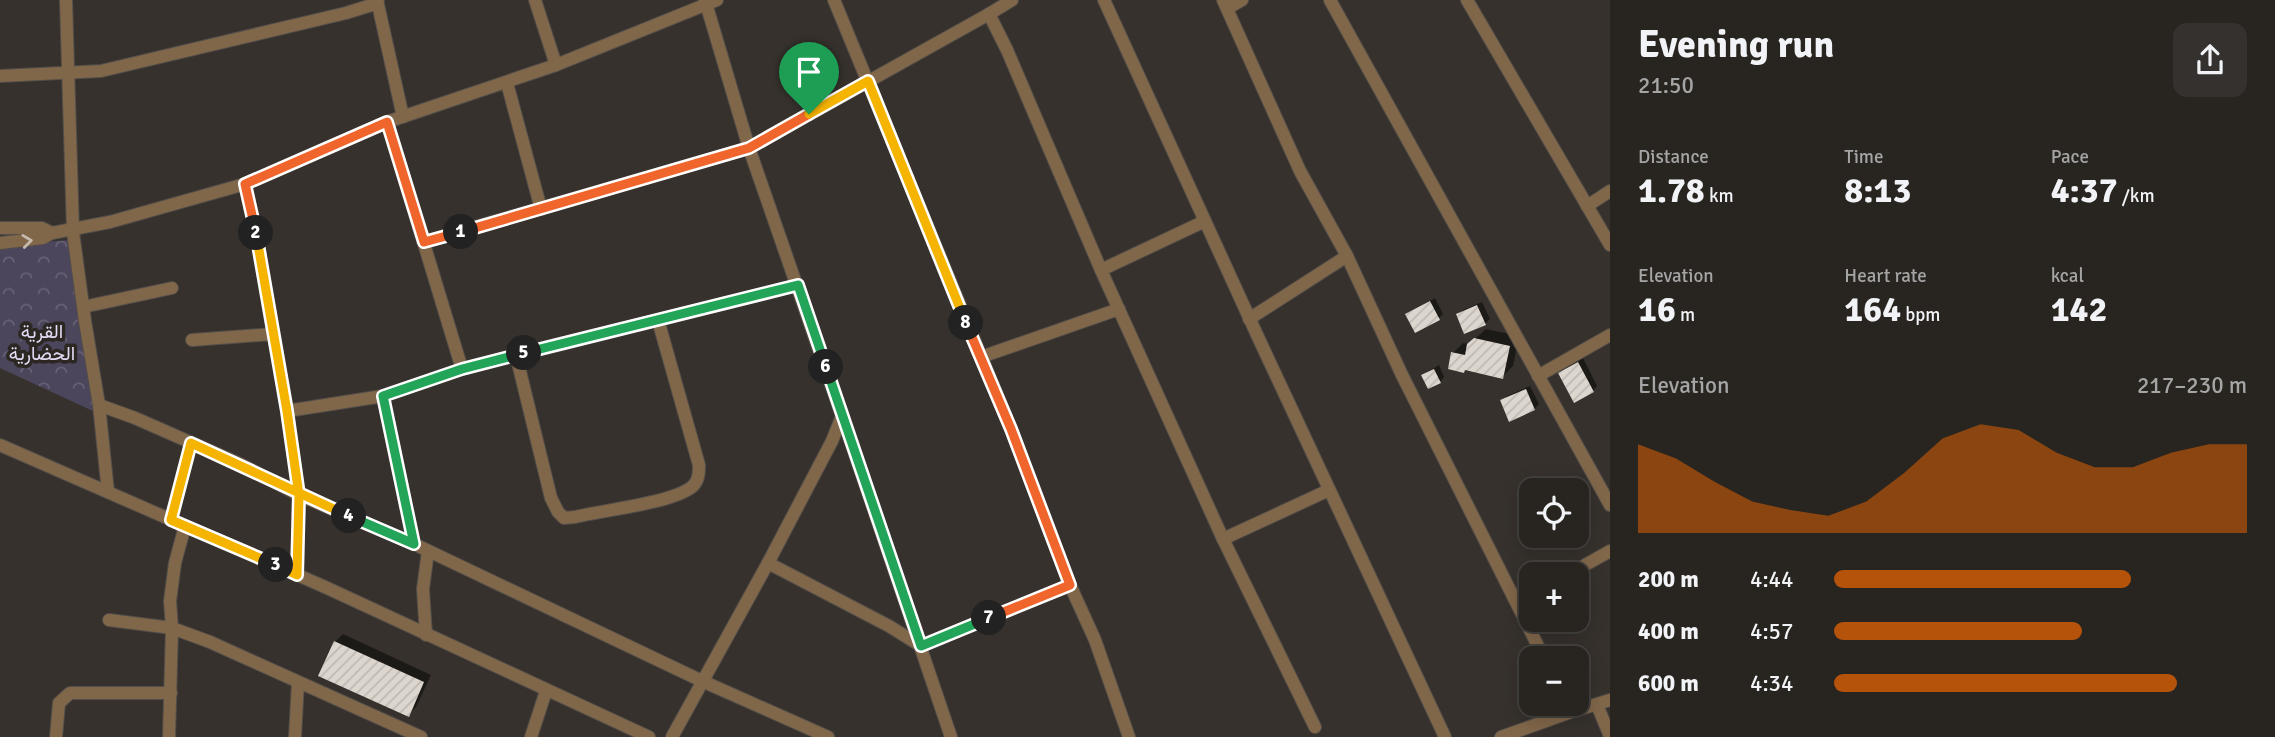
<!DOCTYPE html>
<html lang="en">
<head>
<meta charset="utf-8">
<style>
  :root { --surface:#282521; --page:#34312e; --text:#f1f3f6; --muted:#a5a5a5; --line:#44423f; --accent:#b45309 }
  body { margin:0; font-family:Signika,Vazirmatn,sans-serif; background:var(--page); color:var(--text); height:100vh; display:flex; flex-direction:column; font-size:26px; white-space:nowrap }
  * { box-sizing:border-box; margin:0 }
  p { font-size:23px; color:var(--muted) }
  .icon { flex:none; width:38px; height:38px; fill:none; stroke:currentColor; stroke-width:2; stroke-linecap:round; stroke-linejoin:round }
  .map { position:relative; flex:1; overflow:hidden }
  .details { display:flex; flex-direction:column; background:var(--surface); width:665px }
  .details>* { flex:none }
  .buttons { position:absolute; left:1519px; top:478px; display:grid; gap:14px }
  .buttons a { display:grid; place-items:center; width:70px; height:70px; border-radius:14px; background:var(--surface); box-shadow:0 4px 18px #0003,0 0 0 2px var(--line); font-size:35px }
  .pin { position:absolute; display:grid; place-items:center; width:60px; height:60px; color:#fff; margin:-72px -30px; border-radius:50% 50% 50% 0; rotate:-45deg; box-shadow:0 0 7px #0007 }
  .pin .icon { rotate:45deg }
  .km { position:absolute; width:35px; height:35px; margin:-18px; border-radius:50%; background:#222; color:#fff; font-size:19px; line-height:35px; text-align:center }
  .round { display:grid; place-items:center; flex:none; width:74px; height:74px; border-radius:14px; background:var(--page) }
  .summary { display:flex; align-items:center; justify-content:space-between; height:119px; padding:0 28px }
  h1 { font-size:38px; font-weight:700; line-height:52px }
  .figures { display:grid; grid-template-columns:repeat(3,1fr); gap:10px; height:119px; padding:7px 28px }
  .figures div { display:grid; align-content:center }
  .figures b { font-size:35px; font-weight:700 }
  .figures small { font-size:19px; font-weight:400 }
  .figures p { font-size:19px }
  .chart { height:196px; padding:14px 28px }
  .chart p { display:flex; justify-content:space-between }
  .chart svg { width:100%; height:126px; margin-top:7px; fill:var(--accent); opacity:.7 }
  ul { padding:0 28px; list-style:none; font-size:23px }
  li { display:grid; grid-template-columns:112px 84px 1fr; align-items:center; height:52px }
  li i { height:18px; border-radius:9px; background:var(--accent) }
  main { display:flex; flex:1; min-height:0 }
  .map>svg:first-child { display:block }
  .park { fill:url(#park-crowns) }
  .shadow { fill:#0007 }
  .building { fill:url(#building-hatch) }
  .lines { fill:none; stroke-linecap:round; stroke-linejoin:round }
  .minor-casing { stroke:#534e49; stroke-width:14 }
  .minor { stroke:#81674a; stroke-width:12 }
  .oneway { stroke:#c5baad }
  .split-1-casing { stroke:#fff; stroke-width:14 }
  .split-2-casing { stroke:#fff; stroke-width:14 }
  .split-3-casing { stroke:#fff; stroke-width:14 }
  .split-4-casing { stroke:#fff; stroke-width:14 }
  .split-5-casing { stroke:#fff; stroke-width:14 }
  .split-6-casing { stroke:#fff; stroke-width:14 }
  .split-7-casing { stroke:#fff; stroke-width:14 }
  .split-8-casing { stroke:#fff; stroke-width:14 }
  .split-9-casing { stroke:#fff; stroke-width:14 }
  .split-1 { stroke:#f0652b; stroke-width:9 }
  .split-2 { stroke:#f0652b; stroke-width:9 }
  .split-3 { stroke:#f5b400; stroke-width:9 }
  .split-4 { stroke:#f5b400; stroke-width:9 }
  .split-5 { stroke:#22a559; stroke-width:9 }
  .split-6 { stroke:#22a559; stroke-width:9 }
  .split-7 { stroke:#22a559; stroke-width:9 }
  .split-8 { stroke:#f0652b; stroke-width:9 }
  .split-9 { stroke:#f5b400; stroke-width:9 }
  .labels { text-anchor:middle; stroke-width:7; stroke-linejoin:round; paint-order:stroke }
  .park-label { font-size:19px; fill:#e2dbf5; stroke:#2c2722 }
</style>
</head>
<body>
<main>
<div class="map">
<svg width="1610" height="737" viewBox="0 0 1610 737">
  <defs>
    <pattern id="park-crowns" width="20" height="18" patternUnits="userSpaceOnUse" patternTransform="scale(1.75)"><rect width="20" height="18" fill="#4c465d"/><path d="M2 6a3 3 0 1 1 6 0M12 15a3 3 0 1 1 6 0" fill="none" stroke="#666174"/></pattern>
    <pattern id="building-hatch" width="6" height="6" patternUnits="userSpaceOnUse" patternTransform="scale(1.75)"><rect width="6" height="6" fill="#ddd6cf"/><path d="M-1 1l2-2M0 6l6-6M5 7l2-2" fill="none" stroke="#bfb9b3"/></pattern>
  </defs>
  <rect width="100%" height="100%" fill="#36312c"/>
  <!-- park -->
  <path class="park" d="M70,240l25,172 -95,-44v-123z"/>
  <!-- shadow -->
  <g class="shadow">
    <path d="M1435,298l8,16 -4,4 -32,-3z"/>
    <path d="M1482,302l8,17 -5,5 -27,-9 5,-5z"/>
    <path d="M1486,329l33,7 -6,30 -11,11 -49,-24 10,-10 6,1z"/>
    <path d="M1583,358l14,28 -4,5 -33,-18z"/>
    <path d="M1439,365l5,12 -4,5 -17,-7z"/>
    <path d="M1530,386l9,18 -5,5 -32,-8 5,-5z"/>
    <path d="M343,634l88,41 -15,32 -8,8 -73,-73z"/>
  </g>
  <!-- building -->
  <g class="building">
    <path d="M1430,301l10,19 -25,13 -10,-19z"/>
    <path d="M1477,305l9,20 -22,9 -8,-20z"/>
    <path d="M1474,338l36,8 -7,33 -38,-9 -1,3 -16,-4 3,-17 14,3 2,-11z"/>
    <path d="M1578,362l16,30 -20,11 -16,-30z"/>
    <path d="M1434,369l7,14 -13,6 -7,-14z"/>
    <path d="M1526,389l9,21 -26,12 -9,-22z"/>
    <path d="M334,641l90,41 -15,35 -91,-41z"/>
  </g>
  <g class="lines">
    <!-- minor casing -->
    <g class="minor-casing">
      <g id="minor">
        <path d="M66,0l7,232 12,89 14,84 9,87"/>
        <path d="M377,0l26,117"/>
        <path d="M535,0l21,65"/>
        <path d="M834,0l177,429 59,156 25,55 34,97"/>
        <path d="M1104,0l154,337 187,400"/>
        <path d="M1223,0l77,171 47,85 55,119 142,283"/>
        <path d="M1330,0l280,505"/>
        <path d="M1467,0l143,245"/>
        <path d="M1228,8l14,-8"/>
        <path d="M989,14l23,-14"/>
        <path d="M0,76l101,-5 245,-58 32,-10"/>
        <path d="M507,83l34,126"/>
        <path d="M387,122l75,247"/>
        <path d="M245,184l10,45 32,182 12,84 -2,80"/>
        <path d="M1587,206l23,-15"/>
        <path d="M0,228h42l10,5"/>
        <path d="M424,242l325,-94 240,-134 18,36 94,220 122,269 106,-49"/>
        <path d="M0,243l43,-5 9,-5 58,-11 135,-38 142,-62 169,-57 161,-65"/>
        <path d="M1101,270l104,-49"/>
        <path d="M83,307l89,-19"/>
        <path d="M1249,319l98,-63"/>
        <path d="M192,340l81,-6"/>
        <path d="M516,355l35,143 7,14 6,6 11,-1c28,-7 99,-14 118,-31 6,-6 6,-14 6,-21l-41,-145"/>
        <path d="M981,357l138,-48"/>
        <path d="M1538,376l72,-41"/>
        <path d="M383,396l31,148"/>
        <path d="M99,405l36,13 107,47 57,30 115,49 288,137 126,56"/>
        <path d="M287,411l96,-15 79,-27 336,-84"/>
        <path d="M842,416l109,321"/>
        <path d="M0,445l325,142 324,150"/>
        <path d="M171,520l20,-77"/>
        <path d="M1223,539l92,188"/>
        <path d="M768,563l121,63 32,20 149,-61"/>
        <path d="M1569,574l41,-23"/>
        <path d="M1517,603l14,-8"/>
        <path d="M109,620l63,8 38,14 211,95"/>
        <path d="M426,635l-3,-46 5,-38"/>
        <path d="M1597,705l13,31"/>
        <path d="M56,737l3,-34 11,-10h101"/>
        <path d="M169,737l3,-109 -2,-27 5,-38 10,-37"/>
        <path d="M295,737l3,-55"/>
        <path d="M531,737l15,-46"/>
        <path d="M672,737l96,-174 64,-122 10,-25 -93,-268 -44,-148"/>
        <path d="M1501,737l70,-25 39,-12"/>
      </g>
    </g>
    <!-- minor -->
    <use href="#minor" class="minor"/>
  </g>
  <!-- one-way arrows -->
  <defs><path id="oneway-chevron" d="M-2-3.5L2.5 0L-2 3.5" fill="none" stroke-width="1.6" stroke-linecap="round" stroke-linejoin="round" transform="scale(1.75)"/></defs>
  <use class="oneway" href="#oneway-chevron" transform="translate(27 241) rotate(-7)"/>
  <g class="lines">
    <!-- split-1 casing -->
    <g class="split-1-casing">
      <path id="split-1" d="M461,232l288,-84 60,-34"/>
    </g>
    <!-- split-2 casing -->
    <g class="split-2-casing">
      <path id="split-2" d="M256,233l-11,-49 142,-62 37,120 37,-10"/>
    </g>
    <!-- split-3 casing -->
    <g class="split-3-casing">
      <path id="split-3" d="M256,233l31,178 12,84 -2,80 -21,-10"/>
    </g>
    <!-- split-4 casing -->
    <g class="split-4-casing">
      <path id="split-4" d="M276,565l-105,-45 20,-77 158,73"/>
    </g>
    <!-- split-5 casing -->
    <g class="split-5-casing">
      <path id="split-5" d="M349,516l65,28 -31,-148 79,-27 62,-16"/>
    </g>
    <!-- split-6 casing -->
    <g class="split-6-casing">
      <path id="split-6" d="M524,353l274,-68 28,82"/>
    </g>
    <!-- split-7 casing -->
    <g class="split-7-casing">
      <path id="split-7" d="M826,367l95,279 68,-28"/>
    </g>
    <!-- split-8 casing -->
    <g class="split-8-casing">
      <path id="split-8" d="M966,323l45,106 59,156 -81,33"/>
    </g>
    <!-- split-9 casing -->
    <g class="split-9-casing">
      <path id="split-9" d="M809,114l59,-33 98,242"/>
    </g>
    <!-- split-1 -->
    <use href="#split-1" class="split-1"/>
    <!-- split-2 -->
    <use href="#split-2" class="split-2"/>
    <!-- split-3 -->
    <use href="#split-3" class="split-3"/>
    <!-- split-4 -->
    <use href="#split-4" class="split-4"/>
    <!-- split-5 -->
    <use href="#split-5" class="split-5"/>
    <!-- split-6 -->
    <use href="#split-6" class="split-6"/>
    <!-- split-7 -->
    <use href="#split-7" class="split-7"/>
    <!-- split-8 -->
    <use href="#split-8" class="split-8"/>
    <!-- split-9 -->
    <use href="#split-9" class="split-9"/>
  </g>
  <g class="labels">
    <!-- park labels -->
    <g class="park-label">
      <text x="42" y="338">القرية<tspan x="42" dy="22">الحضارية</tspan></text>
    </g>
  </g>
</svg>
<div class="buttons">
<a><svg class="icon" aria-label="locate" viewBox="0 0 24 24"><circle cx="12" cy="12" r="6"/><path d="M12 2v4M12 18v4M2 12h4M18 12h4"/></svg></a>
<a>+</a>
<a>−</a>
</div>
<div class="pin" style="left:809px;top:114px;background:#1e9e55"><svg class="icon" aria-label="arrive" viewBox="0 0 24 24"><path d="M6 21V4h12l-3 4 3 4H6"/></svg></div>
<b class="km" style="left:461px;top:232px">1</b>
<b class="km" style="left:256px;top:233px">2</b>
<b class="km" style="left:276px;top:565px">3</b>
<b class="km" style="left:349px;top:516px">4</b>
<b class="km" style="left:524px;top:353px">5</b>
<b class="km" style="left:826px;top:367px">6</b>
<b class="km" style="left:989px;top:618px">7</b>
<b class="km" style="left:966px;top:323px">8</b>
</div>
<section class="details">
<div class="summary"><div><h1>Evening run</h1><p>21:50</p></div><a class="round"><svg class="icon" aria-label="share" viewBox="0 0 24 24"><path d="M12 15V3M7 8l5-5 5 5M5 13v7h14v-7"/></svg></a></div>
<div class="figures">
<div><p>Distance</p><b>1.78<small> km</small></b></div>
<div><p>Time</p><b>8:13</b></div>
<div><p>Pace</p><b>4:37<small> /km</small></b></div>
</div>
<div class="figures">
<div><p>Elevation</p><b>16<small> m</small></b></div>
<div><p>Heart rate</p><b>164<small> bpm</small></b></div>
<div><p>kcal</p><b>142</b></div>
</div>
<div class="chart"><p><span>Elevation</span>217–230 m</p>
<svg viewBox="0 0 160 44" preserveAspectRatio="none"><path d="M0 44V13L10 18L20 26L30 33L40 36L50 38L60 33L70 23L80 11L90 6L100 8L110 16L120 21L130 21L140 16L150 13L160 13V44z"/></svg>
</div>
<ul>
<li><b>200 m</b>4:44<i style="width:72%"></i></li>
<li><b>400 m</b>4:57<i style="width:60%"></i></li>
<li><b>600 m</b>4:34<i style="width:83%"></i></li>
</ul>
</section>
</main>
</body>
</html>
